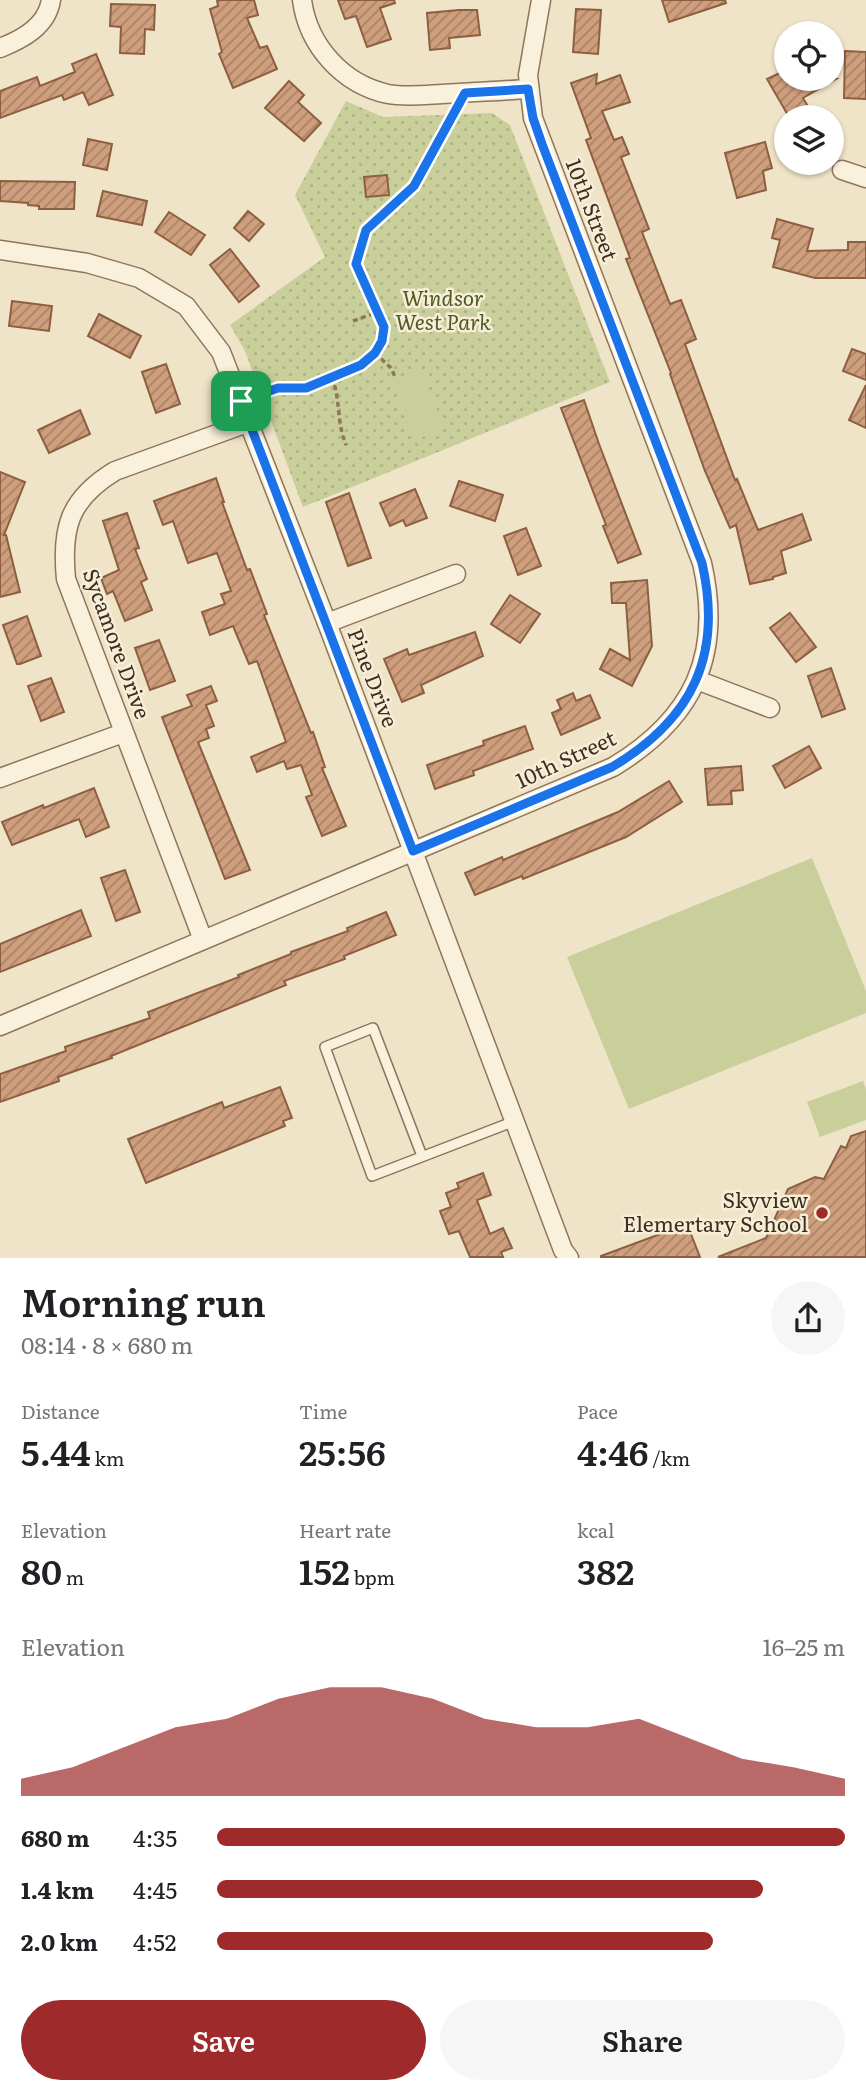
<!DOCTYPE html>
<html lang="en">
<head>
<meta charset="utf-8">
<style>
  :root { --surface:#fff; --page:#f6f6f6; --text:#202124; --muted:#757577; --accent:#9e2a2b }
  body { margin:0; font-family:Literata,serif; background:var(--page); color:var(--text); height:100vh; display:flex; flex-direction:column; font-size:26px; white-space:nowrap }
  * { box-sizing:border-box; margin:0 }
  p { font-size:23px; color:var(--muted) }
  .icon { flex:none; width:38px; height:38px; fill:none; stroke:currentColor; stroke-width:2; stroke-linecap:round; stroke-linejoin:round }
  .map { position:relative; height:1258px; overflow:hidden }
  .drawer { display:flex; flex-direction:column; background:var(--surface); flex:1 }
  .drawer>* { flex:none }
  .controls { position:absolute; left:774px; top:21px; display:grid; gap:14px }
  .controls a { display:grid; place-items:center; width:70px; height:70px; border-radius:50%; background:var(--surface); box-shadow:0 2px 5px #0004; font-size:35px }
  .pin { position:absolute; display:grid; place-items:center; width:60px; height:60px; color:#fff; margin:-30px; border-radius:14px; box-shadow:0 4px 10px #0006 }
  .round { display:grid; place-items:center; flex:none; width:74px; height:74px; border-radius:37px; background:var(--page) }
  .summary { display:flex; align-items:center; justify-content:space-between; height:119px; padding:0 21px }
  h1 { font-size:38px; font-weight:600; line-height:52px }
  .metrics { display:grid; grid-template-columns:repeat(3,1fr); gap:10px; height:119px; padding:7px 21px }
  .metrics div { display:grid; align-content:center }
  .metrics b { font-size:35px; font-weight:600 }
  .metrics small { font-size:19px; font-weight:400 }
  .metrics p { font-size:19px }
  .chart { height:196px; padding:14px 21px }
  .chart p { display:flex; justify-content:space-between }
  .chart svg { width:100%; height:126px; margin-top:7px; fill:var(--accent); opacity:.7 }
  .action { display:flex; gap:14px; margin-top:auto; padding:14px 21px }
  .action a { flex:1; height:80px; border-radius:42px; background:var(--accent); color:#fff; font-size:28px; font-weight:600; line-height:80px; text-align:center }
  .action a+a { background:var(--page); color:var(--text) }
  ul { padding:0 21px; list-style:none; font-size:23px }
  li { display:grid; grid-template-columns:112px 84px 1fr; align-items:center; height:52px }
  li i { height:18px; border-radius:9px; background:var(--accent) }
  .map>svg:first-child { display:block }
  .grass { fill:url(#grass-dots) }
  .garden { fill:#c9cf9b }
  .building { fill:url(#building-hatch); stroke:#8d5f41; stroke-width:2 }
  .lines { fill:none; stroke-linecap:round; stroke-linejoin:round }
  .lane-casing { stroke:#8d765c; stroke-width:12 }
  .street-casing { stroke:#8d765c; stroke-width:21 }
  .path { stroke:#8d765c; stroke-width:3.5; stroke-dasharray:5 3.5; stroke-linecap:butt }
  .lane { stroke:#faf1dc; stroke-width:9 }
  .street { stroke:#faf1dc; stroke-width:18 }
  .route-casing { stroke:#fff; stroke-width:14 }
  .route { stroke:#1a73e8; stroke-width:9 }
  .poi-dot { fill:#9e2a2b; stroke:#f7eed8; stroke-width:2.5 }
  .labels { text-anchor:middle; stroke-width:5; stroke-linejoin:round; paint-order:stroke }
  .street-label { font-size:21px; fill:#3d2e20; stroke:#f7eed8 }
  .park-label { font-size:21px; font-style:italic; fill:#4d5a26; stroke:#f7eed8 }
  .poi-label { font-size:21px; fill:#3d2e20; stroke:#f7eed8; text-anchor:end }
</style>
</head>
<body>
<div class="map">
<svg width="866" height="1258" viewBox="0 0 866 1258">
  <defs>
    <pattern id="grass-dots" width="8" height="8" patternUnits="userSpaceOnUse" patternTransform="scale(1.75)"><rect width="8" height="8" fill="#c9cf9b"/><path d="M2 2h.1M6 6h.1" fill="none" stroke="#aeb285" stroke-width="1.8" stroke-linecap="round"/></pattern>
    <pattern id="building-hatch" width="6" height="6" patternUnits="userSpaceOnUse" patternTransform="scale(1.75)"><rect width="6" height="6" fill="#cf9f7d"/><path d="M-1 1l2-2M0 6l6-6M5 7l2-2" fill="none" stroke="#a98266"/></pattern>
  </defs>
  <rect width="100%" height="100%" fill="#f0e4c8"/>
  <!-- grass -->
  <path class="grass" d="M346,101l37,16 109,-4 18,12 100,257 -307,125 -58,-156 -15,-26 95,-68 -30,-62z"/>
  <!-- garden -->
  <g class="garden">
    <path d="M422,369l22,60 -30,11 -22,-60z"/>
    <path d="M812,858l54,133v22l-237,96 -62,-152z"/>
    <path d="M863,1081l3,8v31l-46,17 -13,-35z"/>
  </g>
  <!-- building -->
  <g class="building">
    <path d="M217,0h37l4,15 -11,3 13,30 7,-2 10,23 -44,19 -14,-34 3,-2 -12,-43 8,-3z"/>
    <path d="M338,0h56l1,3 -15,5 11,31 -24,8 -11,-31 -11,3z"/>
    <path d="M662,0h63l1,3 -57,19z"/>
    <path d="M111,4l44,1 -1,25 -9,-1 -1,25 -24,-1 1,-26 -11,-1z"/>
    <path d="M576,9l25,1 -3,44 -25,-2z"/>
    <path d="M459,10h18l3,25 -31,3 1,10 -20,2 -3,-37z"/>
    <path d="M845,51l21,1v47l-22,-1z"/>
    <path d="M96,54l17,41 -24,10 -6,-13 -19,8 -2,-5 -62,23v-27l37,-14 3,9 35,-14 -3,-8z"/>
    <path d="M786,70v9h50l-33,19 6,10 -15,9h-5l-22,-38z"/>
    <path d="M597,74l-1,10 24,-9 10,27 -28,9 12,29 8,-3 7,17 -8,3 28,72 -7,3 28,72 11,-4 15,39 -11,5 50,136 2,-1 21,51 44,-16 9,26 -30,11 5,22 -13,4v2l-23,5 -14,-59 -6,3 -25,-57 -35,-97 1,-1 -45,-114 4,-1 -44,-118 5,-2 -20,-55z"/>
    <path d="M289,81l15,14 -6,7 23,21 -17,18 -39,-33z"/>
    <path d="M88,139l24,5 -5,26 -24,-5z"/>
    <path d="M765,142l7,26 -9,3 3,19 -29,8 -12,-45z"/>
    <path d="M387,175l2,20 -23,2 -2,-20z"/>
    <path d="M0,181l75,1 -1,27h-35v-3l-11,-1v-2l-28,-2z"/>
    <path d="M103,191l44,10 -5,24 -45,-9z"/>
    <path d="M248,211l16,13 -15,17 -15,-13z"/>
    <path d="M169,212l36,23 -14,20 -36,-23z"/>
    <path d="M777,219l36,10 -6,22 41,-1v-8h18v36h-51l-42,-11 7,-27 -8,-2z"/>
    <path d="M230,249l29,37 -20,16 -29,-37z"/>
    <path d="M12,301l40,5 -3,25 -40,-5z"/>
    <path d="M99,314l42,22 -11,22 -42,-22z"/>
    <path d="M852,349l14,5v26l-23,-9z"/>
    <path d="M166,364l14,40 -24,9 -14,-41z"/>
    <path d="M866,385v43l-17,-8z"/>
    <path d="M584,400l15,44 42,110 -23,9 -15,-37 3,-1 -45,-117z"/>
    <path d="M80,410l10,24 -41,19 -11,-23z"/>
    <path d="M0,472l25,10 -21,53h2l14,57 -20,5z"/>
    <path d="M216,478l8,24h-2l25,68 3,-1 17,45 -3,1 47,118 2,-1 12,35 -3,1 24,58 -24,10 -16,-39 6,-2 -11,-30 -14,4 -3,-8 -27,11 -6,-15 35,-15 -29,-81 -8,3 -16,-38 -23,9 -8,-23 23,-8 -4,-10 10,-3 -14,-38 -29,10 -15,-42 -10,4 -9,-24z"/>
    <path d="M459,481l44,14 -8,26 -45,-15z"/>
    <path d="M415,489l12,29 -21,8 -3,-6 -13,6 -10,-23z"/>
    <path d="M349,493l22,65 -23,8 -22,-64z"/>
    <path d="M127,513l12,35 -4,1 12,30 -6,3 11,28 -27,11 -12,-30 -6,3 -6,-16 18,-8 -16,-49z"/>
    <path d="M526,528l15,38 -23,9 -14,-39z"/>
    <path d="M647,580l5,66 -20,40 -32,-17 10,-20 20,11 -4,-57h-14l-1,-20z"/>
    <path d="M510,595l30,19 -20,29 -29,-19z"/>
    <path d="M790,613l26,34 -20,15 -26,-34z"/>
    <path d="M27,616l14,40 -21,8h-3l-14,-39z"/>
    <path d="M475,632l8,24 -62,29 3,8 -22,9 -18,-43 23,-10 2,6z"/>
    <path d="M159,640l16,41 -25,9 -15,-42z"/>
    <path d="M831,668l14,41 -23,8 -14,-41z"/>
    <path d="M51,678l13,34 -23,9 -13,-35z"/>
    <path d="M211,686l6,15 -11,4 8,21 -8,3 3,9 -11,4 52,128 -25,9 -63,-162 30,-11 -5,-11z"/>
    <path d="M573,693l3,8 14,-6 10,23 -39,17 -9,-22 9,-4 -4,-9z"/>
    <path d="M525,726l8,23 -60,22 1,4 -39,14 -8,-24 57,-20 -1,-4z"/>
    <path d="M809,746l12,22 -36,20 -12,-22z"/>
    <path d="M741,766l2,24 -12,1 1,13 -24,1 -3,-36z"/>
    <path d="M669,781l13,21 -56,35 -103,42 -1,-3 -47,19 -10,-22 37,-16 1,3 115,-48z"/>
    <path d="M94,788l15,39 -23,10 -7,-18 -67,26 -10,-23 41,-17 1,3z"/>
    <path d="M125,870l15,42 -24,9 -15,-43z"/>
    <path d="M81,910l10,26 -91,36v-28z"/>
    <path d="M386,912l10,23 -52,21 1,3 -61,22 2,4 -175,71 1,2 -54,19 1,4 -59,21v-28l66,-23 -1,-4 85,-29 -2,-6 91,-35 -1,-2 53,-21v-2l57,-21 -1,-3z"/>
    <path d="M280,1087l12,31 -9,3 2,5 -139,57 -18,-44 94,-37 2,6z"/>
    <path d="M866,1131v126h-148l48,-19 22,-49 27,-12 9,2 17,-33 5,2 5,-12z"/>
    <path d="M483,1173l8,22 -14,5 13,34 13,-6 9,20 -11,4 2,5h-33l-11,-26 -10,3 -9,-23 11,-4 -5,-14 13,-5 -2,-5z"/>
    <path d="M687,1224l13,33h-99v-1z"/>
  </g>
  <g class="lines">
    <!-- lane casing -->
    <g class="lane-casing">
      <path id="lane" d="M422,1156l-49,-128 -48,19 47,129 143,-55"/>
    </g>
    <!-- street casing -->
    <g class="street-casing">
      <g id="street">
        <path d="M302,0c6,45 40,84 86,94 17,3 36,1 54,0 29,-2 57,-3 86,-5"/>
        <path d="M0,48c23,-9 47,-22 51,-48"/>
        <path d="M842,170l24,8"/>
        <path d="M0,250l87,13 52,15 47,28 35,46 106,271 236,627 6,8"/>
        <path d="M327,623l129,-49"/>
        <path d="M697,680l73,28"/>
        <path d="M0,778l123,-45"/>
        <path d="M203,940l-137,-361c-5,-51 3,-80 49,-108l135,-49"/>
        <path d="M0,1026l613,-259c81,-49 110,-112 89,-204l-169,-445 -5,-43 13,-75"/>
      </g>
    </g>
    <!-- path -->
    <g class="path">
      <path d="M353,321l25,-9"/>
      <path d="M375,353l16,15 5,11"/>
      <path d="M332,377c9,24 4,43 14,68"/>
      <path d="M256,396l21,-7 29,-1 55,-23 14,-12 7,-12 2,-13 -27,-64 9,-34 48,-44 40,-75"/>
    </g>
    <!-- lane -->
    <use href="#lane" class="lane"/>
    <!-- street -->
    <use href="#street" class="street"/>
  </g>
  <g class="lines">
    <!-- route casing -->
    <g class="route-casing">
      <path id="route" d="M528,89l5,29 9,26 160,419c21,92 -9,156 -90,204l-199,84 -172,-450 37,-13h28l55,-23 14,-12 7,-12 2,-14 -28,-63 10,-34 48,-44 51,-93z"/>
    </g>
    <!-- route -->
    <use href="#route" class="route"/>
  </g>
  <!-- markers -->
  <circle class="poi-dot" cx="822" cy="1213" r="7"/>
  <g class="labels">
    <!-- street labels -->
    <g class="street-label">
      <text transform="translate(591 210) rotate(69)" y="7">10th Street</text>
      <text transform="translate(116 644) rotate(70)" y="7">Sycamore Drive</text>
      <text transform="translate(372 678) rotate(69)" y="7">Pine Drive</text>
      <text transform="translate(566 760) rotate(-25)" y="7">10th Street</text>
    </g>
    <!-- park labels -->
    <g class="park-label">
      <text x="443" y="306">Windsor<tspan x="443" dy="24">West Park</tspan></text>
    </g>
    <!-- poi labels -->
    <g class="poi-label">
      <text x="808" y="1208">Skyview<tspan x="808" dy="24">Elemertary School</tspan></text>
    </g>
  </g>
</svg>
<div class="controls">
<a><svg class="icon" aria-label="locate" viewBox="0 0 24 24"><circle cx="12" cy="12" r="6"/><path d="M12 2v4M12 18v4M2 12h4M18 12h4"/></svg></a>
<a><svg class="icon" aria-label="layers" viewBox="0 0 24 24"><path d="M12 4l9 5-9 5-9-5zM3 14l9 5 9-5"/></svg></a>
</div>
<div class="pin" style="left:241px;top:401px;background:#1e9e55"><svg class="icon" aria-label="arrive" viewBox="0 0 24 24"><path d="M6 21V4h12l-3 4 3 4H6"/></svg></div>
</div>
<section class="drawer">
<div class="summary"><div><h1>Morning run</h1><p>08:14 · 8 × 680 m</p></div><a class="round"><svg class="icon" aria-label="share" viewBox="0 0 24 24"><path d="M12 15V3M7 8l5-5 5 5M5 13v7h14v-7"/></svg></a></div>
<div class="metrics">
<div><p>Distance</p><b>5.44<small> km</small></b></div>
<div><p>Time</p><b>25:56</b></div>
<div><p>Pace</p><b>4:46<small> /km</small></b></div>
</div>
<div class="metrics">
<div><p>Elevation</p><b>80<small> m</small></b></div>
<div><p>Heart rate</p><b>152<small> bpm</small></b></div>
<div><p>kcal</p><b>382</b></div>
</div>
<div class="chart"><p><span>Elevation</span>16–25 m</p>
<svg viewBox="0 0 160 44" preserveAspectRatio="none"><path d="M0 44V38L10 34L20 27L30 20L40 17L50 10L60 6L70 6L80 10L90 17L100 20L110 20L120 17L130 24L140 31L150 34L160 38V44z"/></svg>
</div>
<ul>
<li><b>680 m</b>4:35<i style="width:100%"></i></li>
<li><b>1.4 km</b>4:45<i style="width:87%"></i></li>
<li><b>2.0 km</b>4:52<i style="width:79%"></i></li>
</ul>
<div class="action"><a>Save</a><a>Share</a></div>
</section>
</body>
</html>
